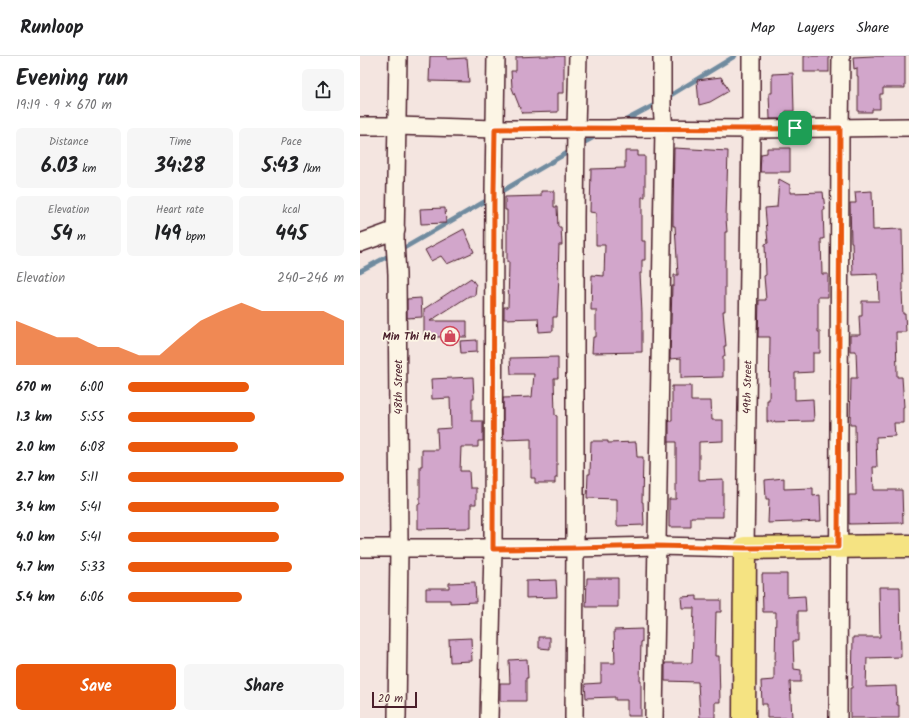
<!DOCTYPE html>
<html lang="en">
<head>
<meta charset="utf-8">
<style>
  :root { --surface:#fff; --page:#f6f6f6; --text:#202124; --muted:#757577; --line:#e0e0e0; --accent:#ea580c }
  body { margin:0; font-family:Kalam,sans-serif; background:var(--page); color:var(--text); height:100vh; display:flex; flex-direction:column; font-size:15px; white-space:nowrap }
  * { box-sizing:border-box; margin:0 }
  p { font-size:13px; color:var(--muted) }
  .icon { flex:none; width:22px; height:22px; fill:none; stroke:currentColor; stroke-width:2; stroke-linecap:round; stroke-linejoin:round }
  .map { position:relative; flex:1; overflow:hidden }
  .sheet { display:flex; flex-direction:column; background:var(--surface); width:360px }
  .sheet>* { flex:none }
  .scale { position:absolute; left:12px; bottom:10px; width:45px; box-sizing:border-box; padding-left:4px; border:2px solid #4a1f2b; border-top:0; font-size:11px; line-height:14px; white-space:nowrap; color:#4a1f2b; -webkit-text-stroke:3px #fcf5e5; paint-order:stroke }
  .pin { position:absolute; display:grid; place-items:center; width:34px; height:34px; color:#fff; margin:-17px; border-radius:8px; box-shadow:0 2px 6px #0006 }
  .round { display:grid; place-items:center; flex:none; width:42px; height:42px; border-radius:6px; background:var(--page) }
  .headline { display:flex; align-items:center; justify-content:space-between; height:68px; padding:0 16px }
  h1 { font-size:22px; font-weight:700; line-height:30px }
  .stats { display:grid; grid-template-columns:repeat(3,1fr); gap:6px; height:68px; padding:4px 16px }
  .stats div { display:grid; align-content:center; border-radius:6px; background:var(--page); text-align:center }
  .stats b { font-size:20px; font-weight:700 }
  .stats small { font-size:11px; font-weight:400 }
  .stats p { font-size:11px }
  .chart { height:112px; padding:8px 16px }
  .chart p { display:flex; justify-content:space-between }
  .chart svg { width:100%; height:72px; margin-top:4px; fill:var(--accent); opacity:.7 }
  .primary-button { display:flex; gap:8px; margin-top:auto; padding:8px 16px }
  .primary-button a { flex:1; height:46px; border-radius:6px; background:var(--accent); color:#fff; font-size:16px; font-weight:700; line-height:46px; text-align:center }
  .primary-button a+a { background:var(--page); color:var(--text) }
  ul { padding:0 16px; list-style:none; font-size:13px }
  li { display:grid; grid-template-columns:64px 48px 1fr; align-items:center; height:30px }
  li i { height:10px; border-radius:5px; background:var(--accent) }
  header { display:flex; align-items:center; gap:24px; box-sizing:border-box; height:56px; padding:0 20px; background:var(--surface); border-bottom:1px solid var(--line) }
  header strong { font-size:19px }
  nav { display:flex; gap:22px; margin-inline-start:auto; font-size:14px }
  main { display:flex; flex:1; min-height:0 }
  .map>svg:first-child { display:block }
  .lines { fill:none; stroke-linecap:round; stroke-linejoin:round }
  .stream { stroke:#708b9f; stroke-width:4.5 }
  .building { fill:#d2a6cb; stroke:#4a1f2b }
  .minor-casing { stroke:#4a1f2b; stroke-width:20 }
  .major-casing { stroke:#4a1f2b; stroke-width:25 }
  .minor { stroke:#fcf5e5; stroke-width:17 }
  .major { stroke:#f5e382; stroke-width:22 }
  .route-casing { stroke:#fff; stroke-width:8 }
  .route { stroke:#ea580c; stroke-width:5 }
  .labels { text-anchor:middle; stroke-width:3.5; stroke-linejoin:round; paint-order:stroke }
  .poi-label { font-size:11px; font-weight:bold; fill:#4a1f2b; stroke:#fcf5e5; text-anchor:end }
  .street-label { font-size:11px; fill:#4a1f2b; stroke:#fcf5e5 }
</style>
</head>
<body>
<header>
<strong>Runloop</strong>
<nav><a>Map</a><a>Layers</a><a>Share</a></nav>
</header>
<main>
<section class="sheet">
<div class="headline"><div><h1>Evening run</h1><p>19:19 · 9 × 670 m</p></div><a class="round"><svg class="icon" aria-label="share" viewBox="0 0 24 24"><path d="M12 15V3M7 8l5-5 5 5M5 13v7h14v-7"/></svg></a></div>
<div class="stats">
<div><p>Distance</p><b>6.03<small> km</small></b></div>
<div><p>Time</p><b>34:28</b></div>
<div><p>Pace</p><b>5:43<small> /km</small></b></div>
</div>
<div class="stats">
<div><p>Elevation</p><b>54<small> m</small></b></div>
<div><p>Heart rate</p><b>149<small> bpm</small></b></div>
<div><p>kcal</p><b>445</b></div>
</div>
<div class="chart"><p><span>Elevation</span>240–246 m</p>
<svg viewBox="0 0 160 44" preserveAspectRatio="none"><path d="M0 44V17L10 22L20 27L30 27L40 33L50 33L60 38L70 38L80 27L90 17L100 11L110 6L120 11L130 11L140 11L150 11L160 17V44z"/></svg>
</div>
<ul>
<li><b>670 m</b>6:00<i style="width:56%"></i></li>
<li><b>1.3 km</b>5:55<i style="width:59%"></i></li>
<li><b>2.0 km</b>6:08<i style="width:51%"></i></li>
<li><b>2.7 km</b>5:11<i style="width:100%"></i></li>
<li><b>3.4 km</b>5:41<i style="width:70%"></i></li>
<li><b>4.0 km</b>5:41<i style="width:70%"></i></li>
<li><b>4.7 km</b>5:33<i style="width:76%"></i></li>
<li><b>5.4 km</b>6:06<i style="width:53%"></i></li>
</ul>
<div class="primary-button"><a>Save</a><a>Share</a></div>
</section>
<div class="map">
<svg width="549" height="662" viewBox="0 0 549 662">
  <rect width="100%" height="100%" fill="#f4e5e0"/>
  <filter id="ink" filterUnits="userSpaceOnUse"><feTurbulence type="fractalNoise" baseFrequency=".025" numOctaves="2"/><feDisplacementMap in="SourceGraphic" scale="8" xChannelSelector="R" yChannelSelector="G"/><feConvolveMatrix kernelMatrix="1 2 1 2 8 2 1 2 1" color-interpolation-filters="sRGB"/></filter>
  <g filter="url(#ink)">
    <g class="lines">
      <!-- stream -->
      <g class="stream">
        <path d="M306,42l69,-42"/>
        <path d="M262,66l36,-19"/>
        <path d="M220,89l18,-10"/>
        <path d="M137,138l75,-44"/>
        <path d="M39,195l90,-52"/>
        <path d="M0,215l32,-17"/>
      </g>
    </g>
    <!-- building -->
    <g class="building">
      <path d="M70,0h17v3l20,-1 2,24 -40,-1z"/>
      <path d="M181,0h23v37h-6v19l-36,1 -10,-25 -1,-17h5v-14z"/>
      <rect x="444" y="0" width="25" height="16"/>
      <path d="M513,0h32v32h-22v6h-3v15h-8v3h-14v-36h-1v-8l-3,1 -1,-12z"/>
      <path d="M433,17l1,38h-8v8h-16l-1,-26h3v-19z"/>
      <path d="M361,21l8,14 -19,11 -11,3 -2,-25z"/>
      <path d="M314,92l54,3 -2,67 1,14h-2v79h-2l3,35h-2l1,10h-2v21l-42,1v-20l-11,1 2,-73h2v-11h4l-3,-49h-2v-15z"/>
      <path d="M407,92h23v24h-30l1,-18 6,-1z"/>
      <path d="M265,95h13v5h7v41h-3v44h3v19h-3v13h-2l2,40v39l-50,1 1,-16h3v-27h-5l1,-35 12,1 1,-31h-9v-32l-6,-1 1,-43 34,-1z"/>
      <path d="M419,123l11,6v8l33,-1 2,18h-2l1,29h-3l1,35h6v23h-10v35h2v21h-7v19l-18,1v27l18,-1 1,22 -47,1v-22h2l1,-63h-12l1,-37h7l-2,-24 2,-1 -1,-31 3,-1 -3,-35 12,-1z"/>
      <path d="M181,135h13v16h3l1,20h3l1,18h-3l-1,31h1l-2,41h-4v14l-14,1 -1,-14 -34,1v-12h4l1,-45h-2v-52h-2v-13l36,-1z"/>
      <path d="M512,135l1,39 29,-1 1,61h-1l1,24h2l1,18h-10l1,41v4h5l2,30h-1v16h-9l1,13 -19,1 1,30h-4l1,23h28l1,33 -54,1v-29h7l-1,-70h-5l1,-47h6l-1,-27h-6v-16h10l-1,-19h3v-15h17l-1,-27 -25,1 -1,-33h-1l-1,-39h6l-1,-11z"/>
      <path d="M85,152l1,15 -25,1 -1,-15z"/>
      <path d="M104,173l10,23 -27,12 -6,-8 -10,5 -6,-11z"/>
      <path d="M111,222l5,7 -1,11h-6l-39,25h37v16h-43v-28z"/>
      <path d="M61,242l1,19 -15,1v-19z"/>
      <path d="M117,284v12l-16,1 -1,-12z"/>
      <path d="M198,301v21h-4l1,37 2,1v62h-2v5h-20v-5h-4v-39l-28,1v-42l29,-1 2,-23h-23l-1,-16z"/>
      <path d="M113,321l1,21h-2v23h11v20h-5v6h-17l-1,24h9l1,17h6v16h-5v24l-53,1v-25h2v-38h2v-16h16l-1,-21 14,-1 -1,-30 -18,1 -1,-20z"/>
      <path d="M312,330h19v15h20l1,19h11v21l-24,1v38l24,-1v38h-32v10h-22v-28h7v-57h-7v-21h3z"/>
      <path d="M231,385h17v2l28,-1 1,15h6l-1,45h1l1,23 -27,1v-27l-30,-1 1,-24h2z"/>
      <path d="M424,422v11l29,-1v8l7,-1 1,26 -53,2 1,-24h-3l-1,-19z"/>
      <path d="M402,518h25v23l18,-1 1,15h-8v30h-5l1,28 7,1v12h-11l2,36h-25v-14h-5l-1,-23 13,-1v-18h1l1,-50h-13z"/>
      <path d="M227,522h31v29h-32z"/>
      <path d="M196,524l1,17 -31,1v-17z"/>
      <path d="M115,526l1,20 -26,1v-3h-24v-12h23v-5z"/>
      <path d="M519,531h21l1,70 -34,1 -1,29 30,-1 1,19h2v13h-49v-30h2l1,-51h27z"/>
      <path d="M337,540v4h24v12h-5l-1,44h4l1,46h-5v16h-15l-2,-36 -33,-1v-18h27l2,-55h-12l-1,-11z"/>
      <path d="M282,573v13h-1l-1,39h1v35h-14v-16h-12v-3l-29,1 -1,-14 16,-1v-20h14l-1,-33z"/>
      <path d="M179,581h11v12l-11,-1z"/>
      <path d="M111,582l1,23 -22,1 -1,-23z"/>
      <path d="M167,603l1,19h-2v23h-26v-18h10l-1,-23z"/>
    </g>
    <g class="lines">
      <!-- minor casing -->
      <g class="minor-casing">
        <g id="minor">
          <path d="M0,70h37l98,3h114l15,-1 127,1 158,-2"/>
          <path d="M0,187l36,-13"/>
          <path d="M0,492h215l82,-2 88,2 6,-419v-73"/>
          <path d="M37,662l2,-170 -2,-274 -2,-32 3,-186"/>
          <path d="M129,662l4,-169 1,-359 2,-134"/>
          <path d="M214,662l1,-170v-331l1,-89 2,-72"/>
          <path d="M294,662l10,-590 -2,-20v-52"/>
          <path d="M478,662l2,-590 1,-72"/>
        </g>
      </g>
      <!-- major casing -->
      <g class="major-casing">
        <path id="major" d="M384,662l1,-170 164,-2"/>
      </g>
      <!-- minor -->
      <use href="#minor" class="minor"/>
      <!-- major -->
      <use href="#major" class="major"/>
    </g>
  </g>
  <g class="lines" filter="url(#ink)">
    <!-- route casing -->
    <g class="route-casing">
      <path id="route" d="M216,72l175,1 89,-1 -2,419 -93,1 -88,-2 -81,2 -83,1 1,-359 1,-61z"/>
    </g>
    <!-- route -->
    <use href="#route" class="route"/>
  </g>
  <!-- icons -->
  <defs>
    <g id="shop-ring" transform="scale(1)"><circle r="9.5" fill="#fcf5e5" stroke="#d1495b" stroke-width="1.5"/><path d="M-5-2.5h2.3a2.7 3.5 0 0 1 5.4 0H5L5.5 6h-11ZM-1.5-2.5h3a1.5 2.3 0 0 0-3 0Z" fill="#d1495b"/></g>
  </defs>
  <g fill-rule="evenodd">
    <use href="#shop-ring" x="90" y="280"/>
  </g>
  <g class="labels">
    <!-- poi labels -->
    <g class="poi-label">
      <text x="76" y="284">Min Thi Ha</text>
    </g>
    <!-- street labels -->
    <g class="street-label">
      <text transform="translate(38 331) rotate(-90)" y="4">48th Street</text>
      <text transform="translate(387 331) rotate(-89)" y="4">49th Street</text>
    </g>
  </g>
</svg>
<div class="scale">20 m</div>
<div class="pin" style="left:435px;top:72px;background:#1e9e55"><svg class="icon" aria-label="arrive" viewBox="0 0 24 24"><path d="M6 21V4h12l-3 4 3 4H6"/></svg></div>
</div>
</main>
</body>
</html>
